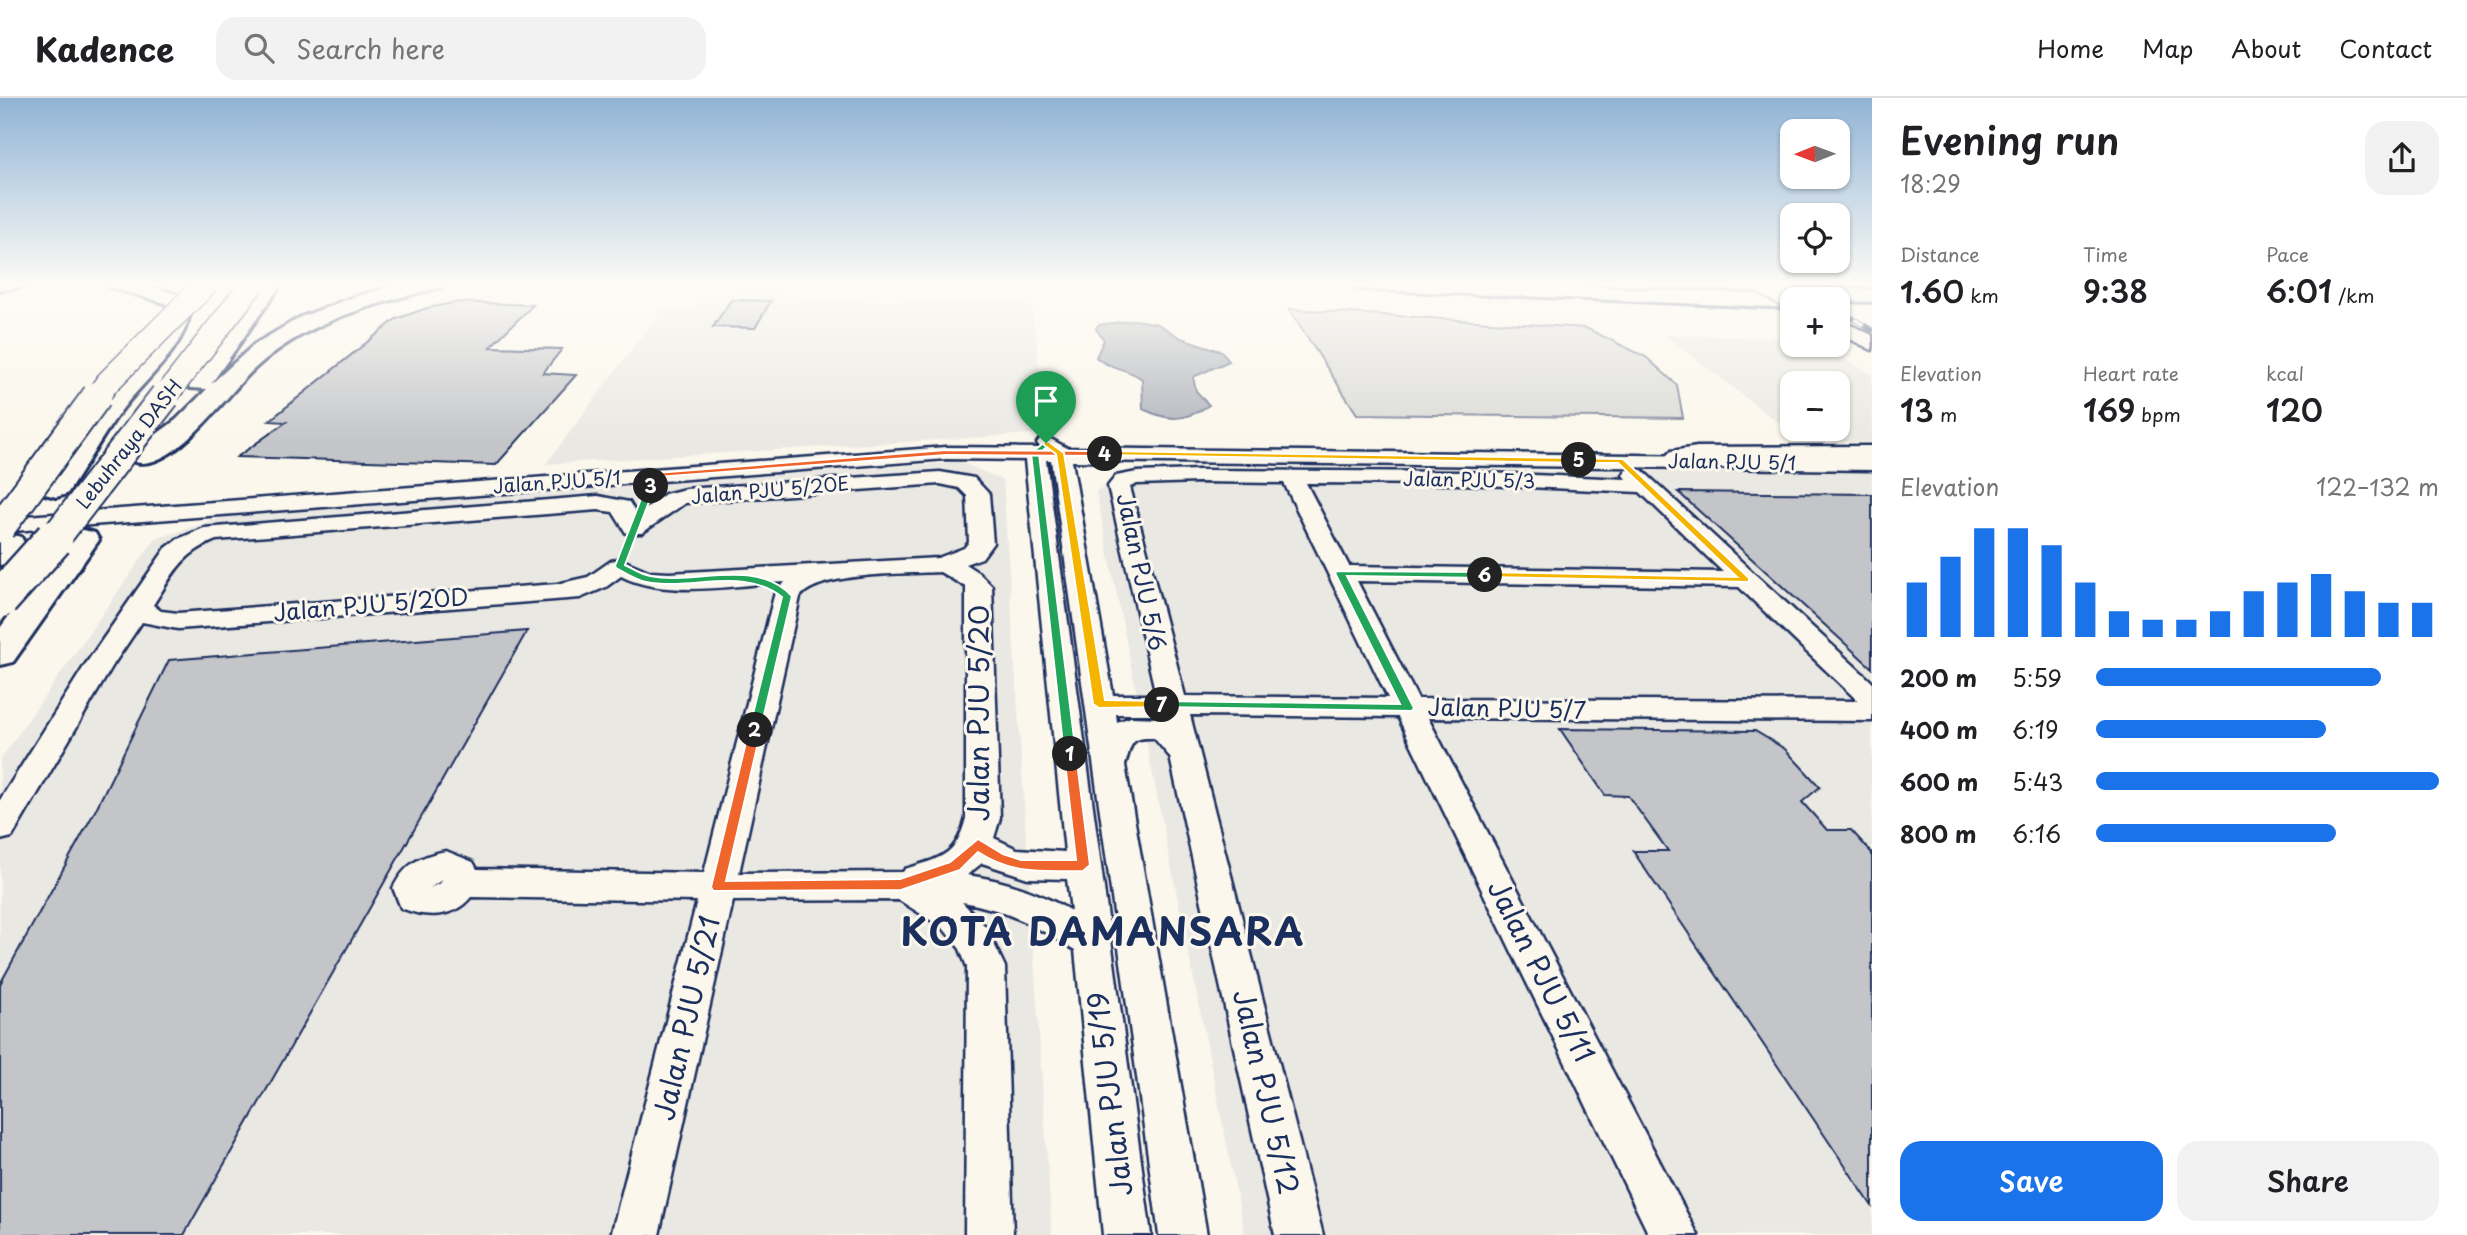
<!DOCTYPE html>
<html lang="en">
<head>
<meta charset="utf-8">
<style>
  :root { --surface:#fff; --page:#f2f2f2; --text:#202124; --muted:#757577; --line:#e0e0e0; --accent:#1a73e8 }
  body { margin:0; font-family:"Playpen Sans",sans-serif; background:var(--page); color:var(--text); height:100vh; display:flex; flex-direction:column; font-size:26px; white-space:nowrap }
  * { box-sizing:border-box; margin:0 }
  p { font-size:23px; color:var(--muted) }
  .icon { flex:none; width:38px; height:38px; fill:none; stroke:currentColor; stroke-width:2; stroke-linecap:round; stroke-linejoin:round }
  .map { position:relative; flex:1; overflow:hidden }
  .panel { display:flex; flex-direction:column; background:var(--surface); width:595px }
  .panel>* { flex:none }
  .needle { width:46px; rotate:269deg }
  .tools { position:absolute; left:1780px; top:21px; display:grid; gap:14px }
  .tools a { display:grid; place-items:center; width:70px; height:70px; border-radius:14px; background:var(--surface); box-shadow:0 2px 5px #0004; font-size:35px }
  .pin { position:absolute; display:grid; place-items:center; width:60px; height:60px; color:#fff; margin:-72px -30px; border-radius:50% 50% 50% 0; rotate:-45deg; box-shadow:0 0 7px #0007 }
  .pin .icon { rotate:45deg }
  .km { position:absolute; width:35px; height:35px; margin:-18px; border-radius:50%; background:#222; color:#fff; font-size:19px; line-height:35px; text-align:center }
  .round { display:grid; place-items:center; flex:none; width:74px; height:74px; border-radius:21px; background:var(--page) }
  .headline { display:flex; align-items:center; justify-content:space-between; height:119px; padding:0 28px }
  h1 { font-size:38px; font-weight:600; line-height:52px }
  .stats { display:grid; grid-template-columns:repeat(3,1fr); gap:10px; height:119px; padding:7px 28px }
  .stats div { display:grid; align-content:center }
  .stats b { font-size:30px; font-weight:600 }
  .stats small { font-size:19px; font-weight:400 }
  .stats p { font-size:19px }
  .chart { height:196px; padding:14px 28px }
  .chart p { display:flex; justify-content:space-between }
  .chart svg { width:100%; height:126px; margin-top:7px; stroke:var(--accent); stroke-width:6 }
  .action { display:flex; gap:14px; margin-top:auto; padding:14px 28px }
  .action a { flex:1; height:80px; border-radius:21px; background:var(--accent); color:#fff; font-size:28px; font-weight:600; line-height:80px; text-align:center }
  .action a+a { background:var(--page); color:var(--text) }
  ul { padding:0 28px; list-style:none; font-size:23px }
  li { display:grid; grid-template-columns:112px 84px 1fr; align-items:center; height:52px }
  li i { height:18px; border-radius:9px; background:var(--accent) }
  header { display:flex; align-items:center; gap:42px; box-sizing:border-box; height:98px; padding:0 35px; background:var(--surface); border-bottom:2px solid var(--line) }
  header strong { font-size:33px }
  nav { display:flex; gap:38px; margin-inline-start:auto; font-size:24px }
  .search { width:490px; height:63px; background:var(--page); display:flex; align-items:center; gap:18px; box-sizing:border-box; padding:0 24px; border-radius:21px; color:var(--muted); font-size:26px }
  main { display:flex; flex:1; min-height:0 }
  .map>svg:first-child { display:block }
  .built { fill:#eae8e2 }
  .green { fill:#dadad7; stroke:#7a849a; stroke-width:2 }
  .water { fill:#afb3bb; stroke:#747e96; stroke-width:2 }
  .building { fill:#c3c5c9; stroke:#1b2f5e; stroke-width:2 }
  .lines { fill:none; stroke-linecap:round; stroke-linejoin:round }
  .minor-casing { stroke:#1b2f5e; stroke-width:5 }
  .major-casing { stroke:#1b2f5e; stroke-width:5 }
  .highway-casing { stroke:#1b2f5e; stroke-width:6 }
  .minor { fill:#fbf7ec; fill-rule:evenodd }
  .major { fill:#fbf7ec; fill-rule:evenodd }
  .highway { fill:#fbf7ec; fill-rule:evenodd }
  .rail-casing { stroke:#1b2f5e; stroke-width:5 }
  .rail { stroke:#fbf7ec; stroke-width:3.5; stroke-dasharray:10; stroke-linecap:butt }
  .major-bridge-casing { stroke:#1b2f5e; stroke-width:24; stroke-linecap:butt }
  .highway-bridge-far2-casing { stroke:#1b2f5e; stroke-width:26; stroke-linecap:butt }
  .highway-bridge-far1-casing { stroke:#1b2f5e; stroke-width:33; stroke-linecap:butt }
  .highway-bridge-casing { stroke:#1b2f5e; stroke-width:42; stroke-linecap:butt }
  .major-bridge { stroke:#fbf7ec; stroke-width:21 }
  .highway-bridge-far2 { stroke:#fbf7ec; stroke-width:23 }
  .highway-bridge-far1 { stroke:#fbf7ec; stroke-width:29 }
  .highway-bridge { stroke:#fbf7ec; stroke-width:37 }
  .split-1 { fill:#22a559; stroke:#fff; stroke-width:2 }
  .split-2 { fill:#f0652b; stroke:#fff; stroke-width:2 }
  .split-3 { fill:#22a559; stroke:#fff; stroke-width:2 }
  .split-4 { fill:#f0652b; stroke:#fff; stroke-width:2 }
  .split-5 { fill:#f5b400; stroke:#fff; stroke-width:2 }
  .split-6 { fill:#f5b400; stroke:#fff; stroke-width:2 }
  .split-7 { fill:#22a559; stroke:#fff; stroke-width:2 }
  .split-8 { fill:#f5b400; stroke:#fff; stroke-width:2 }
  .labels { text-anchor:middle; stroke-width:6; stroke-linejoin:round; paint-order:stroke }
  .far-street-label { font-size:19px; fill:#1b2f5e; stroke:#fbf7ec }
  .street-label { font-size:23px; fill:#1b2f5e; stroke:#fbf7ec }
  .near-street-label { font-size:28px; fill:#1b2f5e; stroke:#fbf7ec }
  .near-district-label { font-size:37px; font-weight:bold; letter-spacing:2px; fill:#1b2f5e; stroke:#fbf7ec }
</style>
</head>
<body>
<header>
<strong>Kadence</strong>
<div class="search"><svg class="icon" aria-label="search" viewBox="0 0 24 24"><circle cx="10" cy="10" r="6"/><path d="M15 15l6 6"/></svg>Search here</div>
<nav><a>Home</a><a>Map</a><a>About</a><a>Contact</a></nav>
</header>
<main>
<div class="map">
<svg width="1872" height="1137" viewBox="0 0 1872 1137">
  <rect width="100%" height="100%" fill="#fbf7ec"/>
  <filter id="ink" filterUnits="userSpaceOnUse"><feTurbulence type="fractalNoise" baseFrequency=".0143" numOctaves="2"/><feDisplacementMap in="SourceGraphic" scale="14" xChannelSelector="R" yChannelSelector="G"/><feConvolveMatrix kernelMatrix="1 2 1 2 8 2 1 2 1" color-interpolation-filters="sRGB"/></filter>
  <g filter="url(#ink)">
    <!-- built -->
    <g class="built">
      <path d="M707,192l90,1 -3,9 237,1 17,132 -502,31 115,-154 32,1z"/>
      <path d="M1665,237l127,3v7h28l52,30v67h-36l-39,-13h41v-46h-46v44l-16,-6z"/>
      <path d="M960,364l43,18 49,755h-1052v-475l155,-221 78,-25z"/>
      <path d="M1143,371l729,3v763h-627l-149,-744z"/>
    </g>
    <!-- green -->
    <path class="green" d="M1289,211l297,19 60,29 31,28 6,33 -326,-4z"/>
    <!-- water -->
    <path class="water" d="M1136,222l22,4 23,14 40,13 8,10 -36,16 3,14 13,14c-24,17 -41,16 -66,4l-1,-30c-14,-11 -36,-11 -46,-22l8,-17 -8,-11 2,-4z"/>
    <!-- building -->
    <g class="building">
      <path d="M731,202l40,1 -16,27 -42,-1z"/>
      <path d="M458,204l75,3 -43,42 72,2 -19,24 33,2 -80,90 -259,-8 49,-35 -17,-1 127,-102 31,-11z"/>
      <path d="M1678,394l194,2v174l-99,-90z"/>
      <path d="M527,533l-343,604h-184v-251l95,-173 74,-151z"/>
      <path d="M1560,631l195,2 30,18 35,38 -18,15 25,28h24l21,23v353l-239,-355h35l-40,-55 -23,-1z"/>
    </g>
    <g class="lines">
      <!-- minor casing -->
      <g class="minor-casing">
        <path id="minor" d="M1047,339l20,11 805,10v12l-800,-9 41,234h43l-48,-209 8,-10 21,-4 62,-2 263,2 164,7 -3,-4 3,-5h16l230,212v39l-444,-3 270,517h-49l-251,-518 -208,-2 133,520h-48l-105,-478 -16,-19c-25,-1 -22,6 -29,27l82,470h-48l-108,-775h-5l105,775h-48l-28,-285c-37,-23 -70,-41 -113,-48l24,25 19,40 8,268h-48l2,-268 -7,-18 -17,-21 -44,-28 -166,1 -74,334h-48l86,-334 -226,-4c-18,22 -46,21 -70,11l-8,-20c12,-24 27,-32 53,-37l27,11 4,7 227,4 70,-277 11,-14c-49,3 -119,17 -164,-6l-15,11 -26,11 -402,31 -36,-7 -29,43 -101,172 -12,3v-40l85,-135 81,-117 12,-9 26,-11 394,-32 31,6 8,13 28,-21 20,-5 255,-17 34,6 15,16 4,49 -11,15 -17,6 14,9 13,13 8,232 -6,20 23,11 48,3 -40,-392 -79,-1 -946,73v-14l946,-71 95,1 -4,-5 3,-4zM1199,384l85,1 104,215 -203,-2 -55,-209 7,-3zM1306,385l156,1 178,8 83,80 -374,-6zM940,386l19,4 8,8 2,46 -5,6 -26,10 -269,15 -18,-1 -31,-13 -9,2 -23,16 -31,7 -379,29 -17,-2 -8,-6c21,-32 27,-50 63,-65l382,-30 15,2 13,21h16l43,-30zM940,474l26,15v231c-10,39 -26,40 -61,51l-2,3 -164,1 61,-276c19,-25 107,-23 140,-25zM1357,483l382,6 119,114 -440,-2zM1116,616h44l1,4 -30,-1 -14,5zM982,765l46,15 39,1 4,32c-32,-19 -67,-31 -104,-36zM443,781l-3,4 -10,5z"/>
      </g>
      <!-- major casing -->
      <g class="major-casing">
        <g id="major">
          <path d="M1838,221l34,16v15l-34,-17z"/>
          <path d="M1872,348v16l-175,1 -23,6 -9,-2 -4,-6 10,-10 26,-4z"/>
        </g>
      </g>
      <!-- highway casing -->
      <g class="highway-casing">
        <g id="highway">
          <path d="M0,185h27l-3,4 -24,3z"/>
          <path d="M107,185h34l38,12 12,15c-9,43 -46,68 -71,102 -19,26 -35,55 -53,82l-11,3 -11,-3 -4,-6c20,-30 39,-60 61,-89 24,-30 57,-51 67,-89l-4,-7 -55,-16z"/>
          <path d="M261,185h21l-71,101 44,-40 46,-27 50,-19 53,-15h40l-3,4c-68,17 -136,34 -188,83 -27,25 -79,102 -118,92l-4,-6 4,-6 41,-30 31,-31 -17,-1 -4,-5z"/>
          <path d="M1350,185h159l248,11 -2,-3 3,-4 7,-2 107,5v12l-80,-3v9l-432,-19z"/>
          <path d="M83,432l12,3 4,7 -86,122 -13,3v-37l71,-95z"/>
          <path d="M9,436l12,3 4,7 -13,18 -12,3v-29z"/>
        </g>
      </g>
      <!-- minor -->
      <use href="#minor" class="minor"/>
      <!-- major -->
      <use href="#major" class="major"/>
      <!-- highway -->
      <use href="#highway" class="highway"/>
      <!-- rail casing -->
      <g class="rail-casing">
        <g id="rail">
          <path d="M1797,185l30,16"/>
          <path d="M1838,211l34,21"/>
        </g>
      </g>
      <!-- rail -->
      <use href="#rail" class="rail"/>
      <!-- major-bridge casing -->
      <g class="major-bridge-casing">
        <path id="major-bridge" d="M1762,185l30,17"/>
      </g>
      <!-- highway-bridge-far2 casing -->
      <g class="highway-bridge-far2-casing">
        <g id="highway-bridge-far2">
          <path d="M96,300l11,-15 100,-100"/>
          <path d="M164,300l89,-115"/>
        </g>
      </g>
      <!-- highway-bridge-far1 casing -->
      <g class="highway-bridge-far1-casing">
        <g id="highway-bridge-far1">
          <path d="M0,430l97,-132"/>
          <path d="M53,443l112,-145"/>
        </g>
      </g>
      <!-- highway-bridge casing -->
      <g class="highway-bridge-casing">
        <path id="highway-bridge" d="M0,501l54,-60"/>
      </g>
      <!-- major-bridge -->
      <use href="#major-bridge" class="major-bridge"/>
      <!-- highway-bridge-far2 -->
      <use href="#highway-bridge-far2" class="highway-bridge-far2"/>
      <!-- highway-bridge-far1 -->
      <use href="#highway-bridge-far1" class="highway-bridge-far1"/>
      <!-- highway-bridge -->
      <use href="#highway-bridge" class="highway-bridge"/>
    </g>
  </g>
  <!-- sky -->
  <linearGradient id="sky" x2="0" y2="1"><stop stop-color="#91b4d6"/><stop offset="0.54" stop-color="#fdfbf6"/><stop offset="1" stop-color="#fdfbf6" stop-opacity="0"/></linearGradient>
  <rect width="1872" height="345" fill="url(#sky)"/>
  <!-- split-1 -->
  <path class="split-1" d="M1046,343l5,2 -12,11 37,300 -6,4 -6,-4 -33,-301z"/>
  <!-- split-2 -->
  <path class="split-2" d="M755,627l6,5 -35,151 174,-2 50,-17 28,-23 25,15 18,6h55l-12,-106 6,-4 6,4 14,111 -7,6c-39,0 -70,4 -105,-19l-18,18 -59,20 -188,1 -2,-4 38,-157z"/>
  <!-- split-3 -->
  <path class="split-3" d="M651,386l4,2 -30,79c8,4 17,10 25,11 47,9 105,-19 142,20l-32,136 -5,2 -6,-4 33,-133c-40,-31 -90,-6 -136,-15 -10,-2 -21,-9 -30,-14l-1,-2 31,-80z"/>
  <!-- split-4 -->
  <path class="split-4" d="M946,352l159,1 4,3 -4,2 -159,-1 -288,22 -4,11 -8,-2 5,-11 4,-2z"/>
  <!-- split-5 -->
  <path class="split-5" d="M1105,353l474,7 4,2 -4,3 -477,-8z"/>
  <!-- split-6 -->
  <path class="split-6" d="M1576,360l47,1 126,119v4l-267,-5v-4l3,-1 252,5 -119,-114h-39z"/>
  <!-- split-7 -->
  <path class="split-7" d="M1337,473l148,1 6,3 -6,3 -138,-2 67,132 -2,3 -255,-4 -1,-2 6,-4 238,3 -65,-131z"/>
  <!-- split-8 -->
  <path class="split-8" d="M1044,344h5l15,11 41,247 57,1 6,4 -2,2 -67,1 -6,-4 -37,-250 -12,-9z"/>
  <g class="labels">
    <!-- far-street labels -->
    <g class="far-street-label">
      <text transform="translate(129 346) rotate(-52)" y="7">Lebuhraya DASH</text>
      <text transform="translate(1732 364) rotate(1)" y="7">Jalan PJU 5/1</text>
      <text transform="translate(1469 382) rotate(1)" y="7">Jalan PJU 5/3</text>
      <text transform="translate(557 384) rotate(-4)" y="7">Jalan PJU 5/1</text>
      <text transform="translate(770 392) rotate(-5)" y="7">Jalan PJU 5/20E</text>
    </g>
    <!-- street labels -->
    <g class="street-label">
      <text transform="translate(1141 474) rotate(78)" y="8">Jalan PJU 5/6</text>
      <text transform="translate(371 507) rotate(-5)" y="8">Jalan PJU 5/20D</text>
      <text transform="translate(1507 611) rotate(1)" y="8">Jalan PJU 5/7</text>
    </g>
    <!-- near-street labels -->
    <g class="near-street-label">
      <text transform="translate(979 615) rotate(-90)" y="10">Jalan PJU 5/20</text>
      <text transform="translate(1541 873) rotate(63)" y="10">Jalan PJU 5/11</text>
      <text transform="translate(687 920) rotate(-77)" y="10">Jalan PJU 5/21</text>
      <text transform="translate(1266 994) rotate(77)" y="10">Jalan PJU 5/12</text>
      <text transform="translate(1110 996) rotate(-97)" y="10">Jalan PJU 5/19</text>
    </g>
    <!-- near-district labels -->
    <g class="near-district-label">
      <text x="1103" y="848">KOTA DAMANSARA</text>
    </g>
  </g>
</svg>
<div class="tools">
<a><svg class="needle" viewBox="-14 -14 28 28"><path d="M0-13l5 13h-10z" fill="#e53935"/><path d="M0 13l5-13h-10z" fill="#757577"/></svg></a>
<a><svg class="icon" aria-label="locate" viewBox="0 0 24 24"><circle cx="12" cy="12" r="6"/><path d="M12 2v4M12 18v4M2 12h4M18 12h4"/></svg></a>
<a>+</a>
<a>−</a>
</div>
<div class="pin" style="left:1046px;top:345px;background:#1e9e55"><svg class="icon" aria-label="arrive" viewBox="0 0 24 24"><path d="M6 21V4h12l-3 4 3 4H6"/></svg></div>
<b class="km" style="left:1070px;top:656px">1</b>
<b class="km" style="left:755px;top:632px">2</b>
<b class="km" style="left:651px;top:388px">3</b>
<b class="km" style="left:1105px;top:356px">4</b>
<b class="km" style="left:1579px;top:362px">5</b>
<b class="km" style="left:1485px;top:477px">6</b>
<b class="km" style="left:1162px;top:607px">7</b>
</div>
<section class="panel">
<div class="headline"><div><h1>Evening run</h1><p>18:29</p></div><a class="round"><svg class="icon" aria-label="share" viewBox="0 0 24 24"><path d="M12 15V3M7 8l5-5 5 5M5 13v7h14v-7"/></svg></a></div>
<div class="stats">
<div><p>Distance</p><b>1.60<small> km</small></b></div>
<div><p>Time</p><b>9:38</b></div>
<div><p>Pace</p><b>6:01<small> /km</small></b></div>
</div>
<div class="stats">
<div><p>Elevation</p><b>13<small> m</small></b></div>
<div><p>Heart rate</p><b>169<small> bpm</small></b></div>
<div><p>kcal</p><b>120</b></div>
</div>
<div class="chart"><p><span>Elevation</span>122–132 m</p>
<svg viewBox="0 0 160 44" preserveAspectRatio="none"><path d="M5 44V25M15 44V16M25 44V6M35 44V6M45 44V12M55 44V25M65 44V35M75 44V38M85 44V38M95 44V35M105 44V28M115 44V25M125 44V22M135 44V28M145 44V32M155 44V32"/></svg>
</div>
<ul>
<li><b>200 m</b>5:59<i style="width:83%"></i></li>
<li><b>400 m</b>6:19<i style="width:67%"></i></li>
<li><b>600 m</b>5:43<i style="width:100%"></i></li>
<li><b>800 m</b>6:16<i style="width:70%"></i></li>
</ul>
<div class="action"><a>Save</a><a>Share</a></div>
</section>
</main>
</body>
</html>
